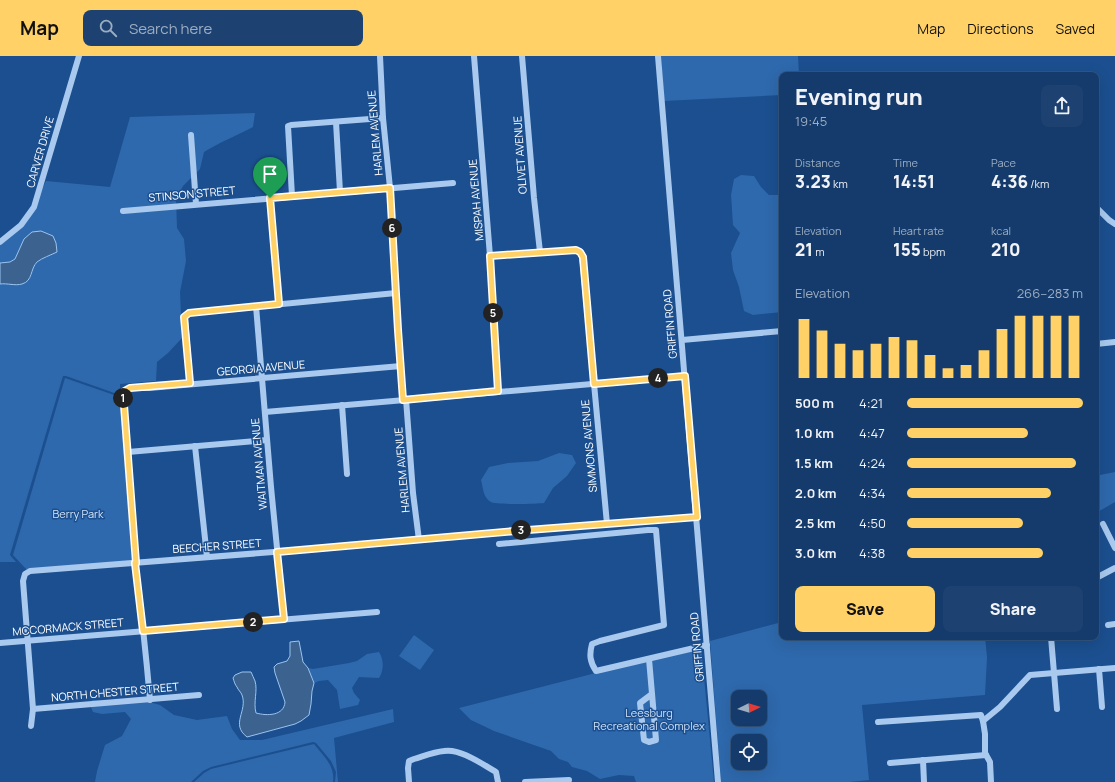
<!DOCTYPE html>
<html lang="en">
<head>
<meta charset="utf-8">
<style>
  :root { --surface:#143b6b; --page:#1d4271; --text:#f1f3f6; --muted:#9dadc1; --line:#33557e; --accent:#ffd166 }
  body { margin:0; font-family:Manrope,sans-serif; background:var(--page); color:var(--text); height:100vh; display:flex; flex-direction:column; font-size:15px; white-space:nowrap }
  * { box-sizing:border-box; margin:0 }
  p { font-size:13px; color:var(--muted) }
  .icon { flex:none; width:22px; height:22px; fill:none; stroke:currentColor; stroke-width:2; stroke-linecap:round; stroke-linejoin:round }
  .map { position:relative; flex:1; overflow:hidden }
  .details { position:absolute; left:779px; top:16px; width:320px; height:568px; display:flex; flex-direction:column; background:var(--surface); border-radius:8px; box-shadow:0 4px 16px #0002,0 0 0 1px var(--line) }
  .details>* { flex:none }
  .needle { width:26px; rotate:85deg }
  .controls { position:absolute; left:731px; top:634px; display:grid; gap:8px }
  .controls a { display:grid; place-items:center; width:36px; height:36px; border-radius:8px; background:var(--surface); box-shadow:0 4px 16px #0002,0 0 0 1px var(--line); font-size:20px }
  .pin { position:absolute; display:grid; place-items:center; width:34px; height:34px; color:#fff; margin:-41px -17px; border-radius:50% 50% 50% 0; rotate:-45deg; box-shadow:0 0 4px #0007 }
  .pin .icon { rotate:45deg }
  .km { position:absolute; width:20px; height:20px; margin:-10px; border-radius:50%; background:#222; color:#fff; font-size:11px; line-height:20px; text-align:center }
  .round { display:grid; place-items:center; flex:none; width:42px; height:42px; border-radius:8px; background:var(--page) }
  .overview { display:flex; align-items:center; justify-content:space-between; height:68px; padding:0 16px }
  h1 { font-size:22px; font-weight:800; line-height:30px }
  .stats { display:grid; grid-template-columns:repeat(3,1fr); gap:6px; height:68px; padding:4px 16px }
  .stats div { display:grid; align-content:center }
  .stats b { font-size:17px; font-weight:800 }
  .stats small { font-size:11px; font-weight:400 }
  .stats p { font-size:11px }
  .chart { height:112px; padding:8px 16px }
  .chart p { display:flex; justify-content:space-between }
  .chart svg { width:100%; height:72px; margin-top:4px; stroke:var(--accent); stroke-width:6 }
  .button { display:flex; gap:8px; margin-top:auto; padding:8px 16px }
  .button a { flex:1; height:46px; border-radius:8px; background:var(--accent); color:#111; font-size:16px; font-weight:800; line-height:46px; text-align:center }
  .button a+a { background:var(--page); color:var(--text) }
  ul { padding:0 16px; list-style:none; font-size:13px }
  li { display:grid; grid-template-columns:64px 48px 1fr; align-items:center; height:30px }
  li i { height:10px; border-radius:5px; background:var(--accent) }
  header { display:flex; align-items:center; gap:24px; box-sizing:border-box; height:56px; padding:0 20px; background:var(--accent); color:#111 }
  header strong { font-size:19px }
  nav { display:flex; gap:22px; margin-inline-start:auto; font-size:14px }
  .search { width:280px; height:36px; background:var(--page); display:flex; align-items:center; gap:10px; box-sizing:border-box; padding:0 14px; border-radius:8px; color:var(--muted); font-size:15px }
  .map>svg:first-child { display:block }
  .green { fill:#2e69ad; fill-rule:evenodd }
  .water { fill:#3c6290; stroke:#9cc4f0 }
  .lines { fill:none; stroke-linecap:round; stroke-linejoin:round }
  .minor { stroke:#a9c9ee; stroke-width:6 }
  .route-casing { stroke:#fff; stroke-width:8 }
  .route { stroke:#ffd166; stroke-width:5 }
  .labels { text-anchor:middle; stroke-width:3; stroke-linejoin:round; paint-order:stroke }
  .street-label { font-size:11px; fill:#fff; stroke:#1b4f8f }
  .park-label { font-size:11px; fill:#cfe3fa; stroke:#1b4f8f }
</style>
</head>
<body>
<header>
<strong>Map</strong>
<div class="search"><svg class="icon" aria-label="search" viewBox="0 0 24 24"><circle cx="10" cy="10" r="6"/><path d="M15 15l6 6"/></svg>Search here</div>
<nav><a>Map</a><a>Directions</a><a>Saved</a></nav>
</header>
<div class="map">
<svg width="1115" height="726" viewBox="0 0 1115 726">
  <rect width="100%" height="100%" fill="#1b4f8f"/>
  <!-- green -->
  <g class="green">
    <path d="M661,0h137l1,19h-17v20l-118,6z"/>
    <path d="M255,57l-2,14c-17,9 -33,15 -49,25l-4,17 -17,17 -7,13 1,29 7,11 2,22 -6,31 2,46 -14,15 -11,9 -1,19 -36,3v11l-54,-19h-3l-53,179 6,7h-16v-278l10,-1 11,1 10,-8c2,-16 13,-17 26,-24l-33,-13 -9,20 -5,3 -10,1v-24l9,-5 21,-21 16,-32 64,6 20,-70z"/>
    <path d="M741,119l13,1 7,11 8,8h13v117l-29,3 -9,-4 -5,-24 -6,-17 -2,-17 9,-20 -7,-8 -2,-30 3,-16z"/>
    <path d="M65,322l55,19 12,164 -105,9 -14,-15z"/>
    <path d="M559,397l13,2 4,8 -9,13 -14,12 -9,15c-7,1 -49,2 -53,-1 -8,-4 -8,-15 -10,-22l8,-13 19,-4 30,-2z"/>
    <path d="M1115,416v30l-19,11v-39l4,1z"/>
    <path d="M782,566v15h203l2,20 -2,38 -123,10 7,75 -20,2h-128l-11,-141zM738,641h22v22h-22zM738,685h22v22h-22z"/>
    <path d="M414,579l20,15 -14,20 -21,-14z"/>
    <path d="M701,590l13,136h-78l-2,-6 -15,-1 -19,4 -13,-8 -15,-4 -4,-5 -9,-3 -8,-8 -57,-20 -23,-11 -12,-12z"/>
    <path d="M379,596c5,8 5,18 0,26l-20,-1 -7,11 2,5 6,7 -2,5 -18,4 -3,-19 -9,-10 -9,1 -5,2 -6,-15 5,1 36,-6 8,-2 10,-7z"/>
    <path d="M92,644l57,2 11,3 14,10 23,5 30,-4 5,13 8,11h22l131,-31 1,13 -60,16 4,44h-3l1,-10 -5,-11 -15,-18 -3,-1 -102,25 -8,4 -12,11h-96l2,-11 8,-26 17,-9 9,-17 -6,-7 -23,2 -9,-2 -3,-7z"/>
    <path d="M314,688c10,13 21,21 19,38h-139l10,-9 7,-4z"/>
  </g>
  <!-- water -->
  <g class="water">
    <path d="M41,175l12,5 3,7 1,9c-6,3 -15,6 -20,10 -7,7 -4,19 -15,22 -7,2 -15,-1 -22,0v-21l10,-1 5,-3 9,-20 8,-7z"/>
    <path d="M299,585l4,21 5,6 6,15 -2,8 -1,13 -2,11 -8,6 -6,3 -48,13c-17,-13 1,-26 -5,-42 -1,-3 -4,-5 -5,-8 -2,-2 -3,-6 -4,-9l2,-3 7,-3h9c1,3 3,6 4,9 3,10 -2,21 1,32 11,3 28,3 29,-11l-10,-29 -1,-6 3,-3 10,-3 3,-5v-14z"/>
  </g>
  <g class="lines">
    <!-- minor -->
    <g class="minor">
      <path d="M380,0l3,62 7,70 8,142 5,70"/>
      <path d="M474,0l16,200 8,135"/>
      <path d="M522,0l12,142 6,54"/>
      <path d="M658,0l60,726"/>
      <path d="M336,66l4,70"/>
      <path d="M191,79l5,69"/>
      <path d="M292,140l-4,-70 3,-1 92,-7"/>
      <path d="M270,142l9,106"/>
      <path d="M1096,151l13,13 6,4"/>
      <path d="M123,155l330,-28"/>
      <path d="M0,186l21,-17 13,-18 45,-151"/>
      <path d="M490,200l85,-6 7,4 25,270"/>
      <path d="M256,250l15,181 13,132"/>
      <path d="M682,284l100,-9"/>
      <path d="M1096,288l19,-2"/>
      <path d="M190,327l-5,-66 4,-4 207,-20"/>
      <path d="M406,343l7,94 6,47"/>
      <path d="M342,349l5,69"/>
      <path d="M265,356l420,-36"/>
      <path d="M195,390l12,111"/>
      <path d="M128,396l139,-12"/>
      <path d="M1103,468l12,24"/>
      <path d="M499,488l149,-14h8l8,95 -64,16 -8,3c-3,11 -2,18 4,27l111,-26"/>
      <path d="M135,507c6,45 11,91 15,137"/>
      <path d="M136,507l-13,-171 7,-4h19l252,-22"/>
      <path d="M1096,522l19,-10"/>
      <path d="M1108,569l7,-1"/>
      <path d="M1051,581l6,72"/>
      <path d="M0,587l377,-31"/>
      <path d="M649,603l7,81 -7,2 -5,-2 -4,-37 12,-9"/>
      <path d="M1099,613l3,38"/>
      <path d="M33,653l166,-14"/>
      <path d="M983,665l17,-14 30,-32 85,-7"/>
      <path d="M878,666l103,-7 2,6 2,13v19l5,9 1,20"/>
      <path d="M31,670l2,-17 -10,-128 2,-7 5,-3 295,-23 190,-17 182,-14"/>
      <path d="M923,704l1,22"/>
      <path d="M890,707l96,-8"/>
      <path d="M409,726l-1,-14 1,-7 5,-2c10,-3 20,-7 30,-8 16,-3 38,13 52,21l2,10"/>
      <path d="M525,726l44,-2"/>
    </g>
  </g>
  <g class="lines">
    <!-- route casing -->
    <g class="route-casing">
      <path id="route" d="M390,132l8,142 5,70 95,-9 -8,-135 86,-6 4,2 3,5 11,127 91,-8 12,141 -182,14 -238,21 7,67 -141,12 -8,-68h1l-13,-171 7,-4 60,-5 -6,-66 5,-4 90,-9 -9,-106z"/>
    </g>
    <!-- route -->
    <use href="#route" class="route"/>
  </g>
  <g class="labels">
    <!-- street labels -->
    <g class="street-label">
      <text transform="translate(375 77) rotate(-95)" y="4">HARLEM AVENUE</text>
      <text transform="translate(40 96) rotate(-74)" y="4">CARVER DRIVE</text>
      <text transform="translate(520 99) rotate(-94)" y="4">OLIVET AVENUE</text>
      <text transform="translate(192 138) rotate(-5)" y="4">STINSON STREET</text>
      <text transform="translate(476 144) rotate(-95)" y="4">MISPAH AVENUE</text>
      <text transform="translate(670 268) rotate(-95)" y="4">GRIFFIN ROAD</text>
      <text transform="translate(261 312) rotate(-5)" y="4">GEORGIA AVENUE</text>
      <text transform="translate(589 390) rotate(-95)" y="4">SIMMONS AVENUE</text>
      <text transform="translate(259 408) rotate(-95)" y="4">WAITMAN AVENUE</text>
      <text transform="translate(402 414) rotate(-95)" y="4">HARLEM AVENUE</text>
      <text transform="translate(217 490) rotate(-4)" y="4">BEECHER STREET</text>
      <text transform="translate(68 571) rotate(-5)" y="4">MCCORMACK STREET</text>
      <text transform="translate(697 591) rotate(-95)" y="4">GRIFFIN ROAD</text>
      <text transform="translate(115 636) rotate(-5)" y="4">NORTH CHESTER STREET</text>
    </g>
    <!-- park labels -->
    <g class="park-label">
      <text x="78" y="462">Berry Park</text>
      <text x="649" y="661">Leesburg<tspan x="649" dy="13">Recreational Complex</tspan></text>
    </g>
  </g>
</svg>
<div class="controls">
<a><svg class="needle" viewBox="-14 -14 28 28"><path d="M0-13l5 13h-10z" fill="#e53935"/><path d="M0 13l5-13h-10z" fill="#9dadc1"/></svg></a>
<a><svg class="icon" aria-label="locate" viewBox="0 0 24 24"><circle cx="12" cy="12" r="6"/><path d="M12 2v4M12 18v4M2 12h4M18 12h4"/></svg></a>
</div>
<div class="pin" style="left:270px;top:142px;background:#1e9e55"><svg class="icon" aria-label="arrive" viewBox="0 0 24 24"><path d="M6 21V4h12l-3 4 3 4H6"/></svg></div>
<b class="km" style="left:123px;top:342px">1</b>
<b class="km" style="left:253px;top:566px">2</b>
<b class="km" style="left:521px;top:474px">3</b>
<b class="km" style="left:658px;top:322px">4</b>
<b class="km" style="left:493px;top:257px">5</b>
<b class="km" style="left:392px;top:172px">6</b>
<section class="details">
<div class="overview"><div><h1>Evening run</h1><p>19:45</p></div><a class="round"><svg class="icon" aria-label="share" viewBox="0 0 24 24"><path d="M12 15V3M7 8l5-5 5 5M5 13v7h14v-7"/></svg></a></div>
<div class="stats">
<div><p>Distance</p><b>3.23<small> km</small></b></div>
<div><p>Time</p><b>14:51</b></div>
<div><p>Pace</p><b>4:36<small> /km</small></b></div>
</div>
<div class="stats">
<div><p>Elevation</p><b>21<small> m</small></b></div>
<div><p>Heart rate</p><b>155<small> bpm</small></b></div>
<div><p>kcal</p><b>210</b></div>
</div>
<div class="chart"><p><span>Elevation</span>266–283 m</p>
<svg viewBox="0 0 160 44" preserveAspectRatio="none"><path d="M5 44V8M15 44V15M25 44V23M35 44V27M45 44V23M55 44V19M65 44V21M75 44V30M85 44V38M95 44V36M105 44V27M115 44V14M125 44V6M135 44V6M145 44V6M155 44V6"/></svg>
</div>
<ul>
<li><b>500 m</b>4:21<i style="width:100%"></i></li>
<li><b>1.0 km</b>4:47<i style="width:69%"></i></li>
<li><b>1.5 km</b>4:24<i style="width:96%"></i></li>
<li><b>2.0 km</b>4:34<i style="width:82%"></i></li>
<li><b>2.5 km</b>4:50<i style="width:66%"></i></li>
<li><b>3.0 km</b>4:38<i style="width:77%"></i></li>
</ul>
<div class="button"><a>Save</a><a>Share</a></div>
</section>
</div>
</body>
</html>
